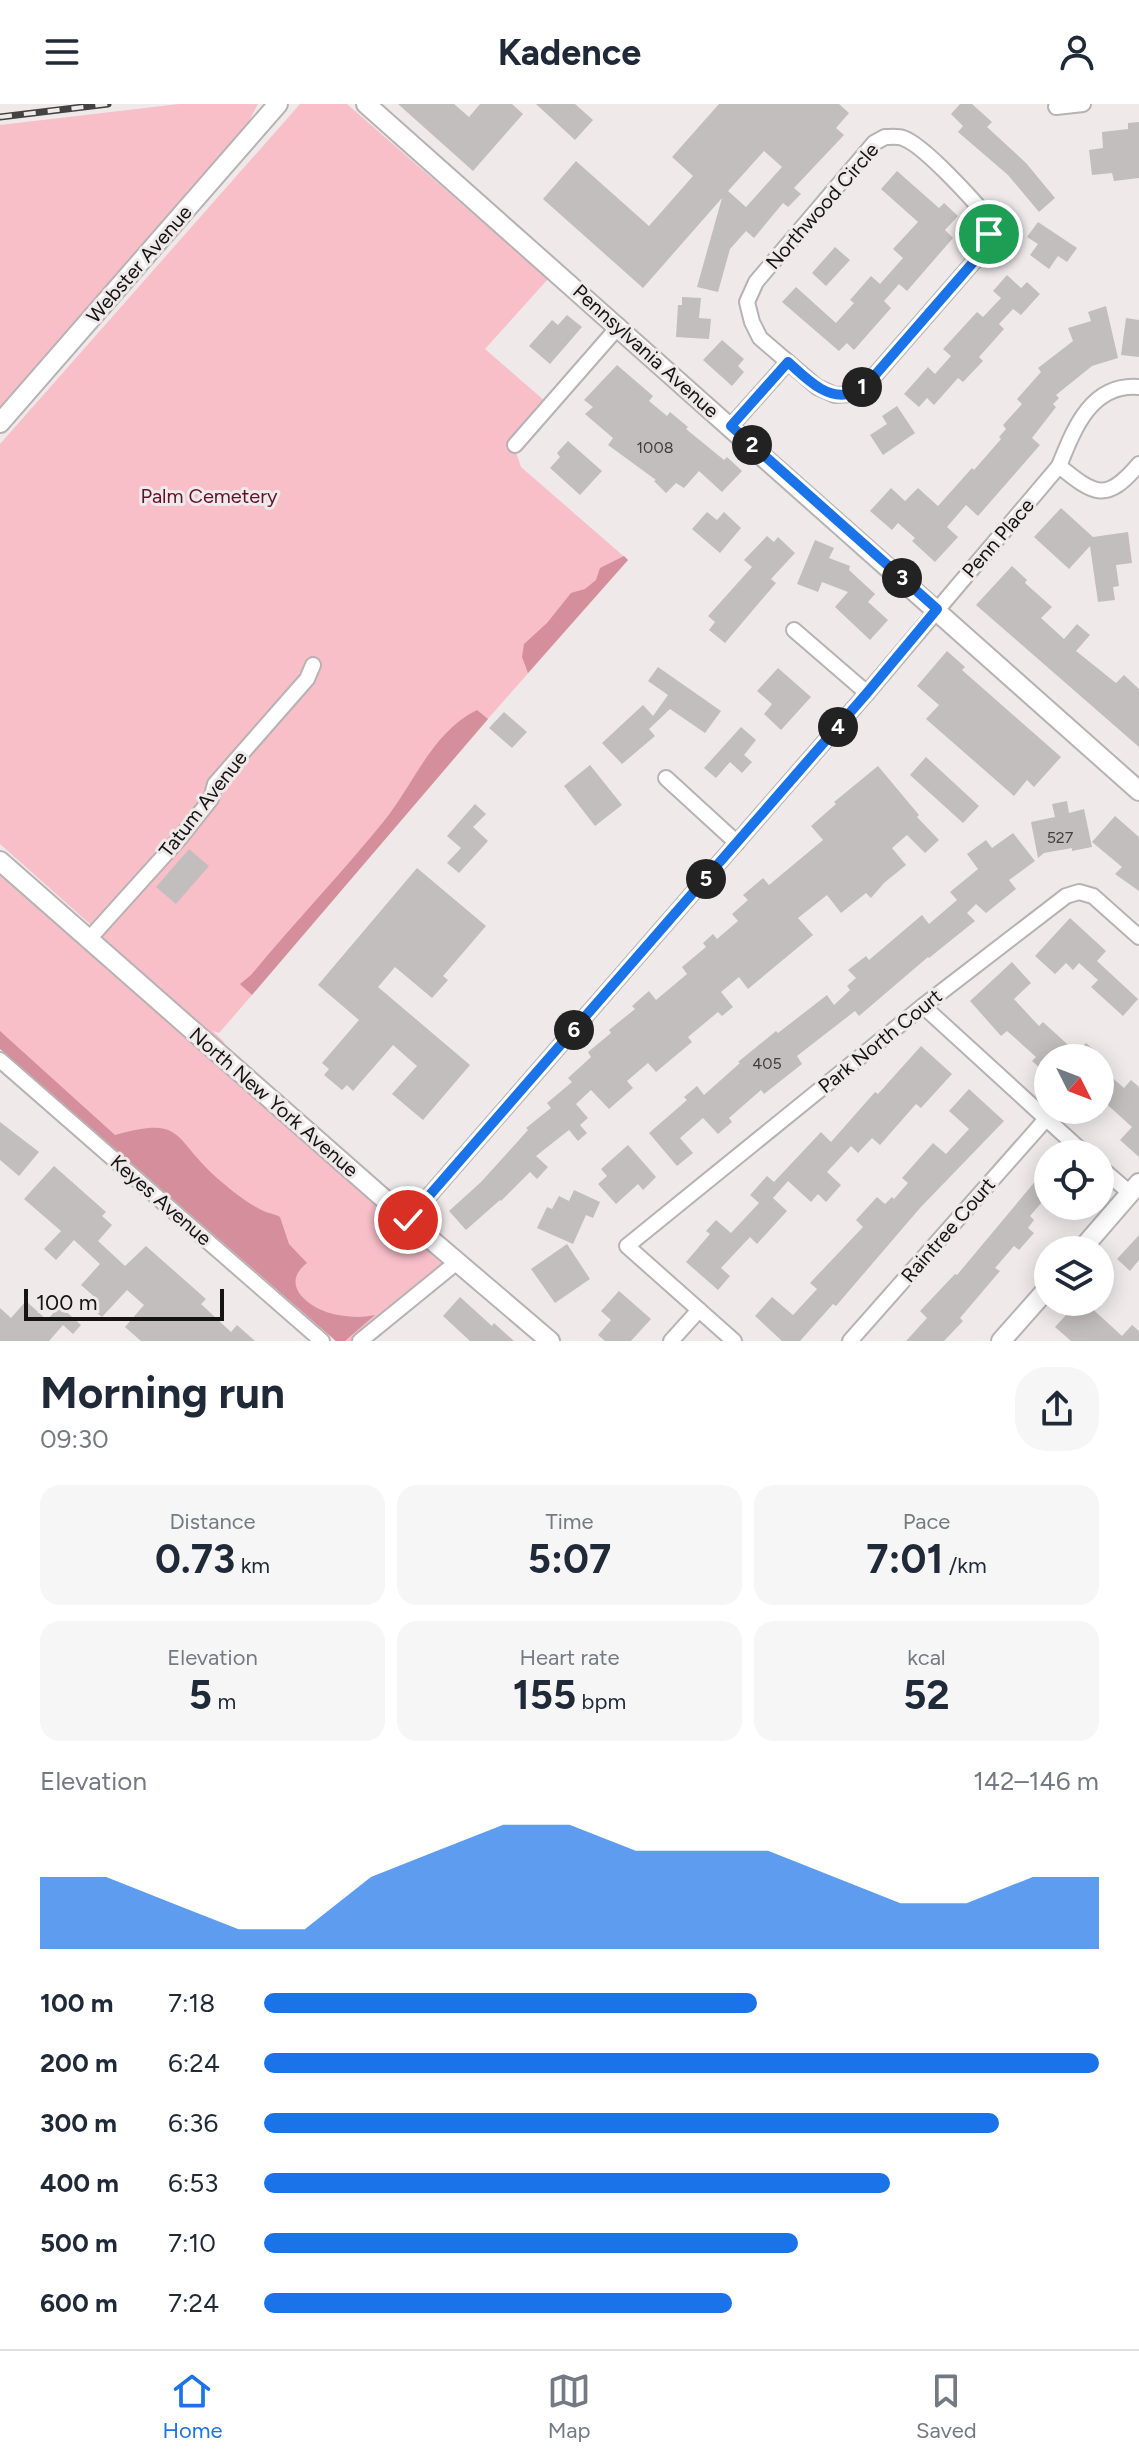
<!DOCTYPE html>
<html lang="en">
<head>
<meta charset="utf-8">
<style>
  :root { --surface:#fff; --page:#f6f6f7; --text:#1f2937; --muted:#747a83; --line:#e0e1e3; --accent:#1a73e8 }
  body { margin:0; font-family:Figtree,sans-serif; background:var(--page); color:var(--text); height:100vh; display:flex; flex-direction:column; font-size:30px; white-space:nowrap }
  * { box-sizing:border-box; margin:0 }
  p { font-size:26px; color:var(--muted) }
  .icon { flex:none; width:44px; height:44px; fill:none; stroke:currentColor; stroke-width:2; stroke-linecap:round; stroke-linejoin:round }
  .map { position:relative; height:1237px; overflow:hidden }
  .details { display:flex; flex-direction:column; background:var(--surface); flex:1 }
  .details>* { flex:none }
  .needle { width:52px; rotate:132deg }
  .tools { position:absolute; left:1034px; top:940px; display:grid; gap:16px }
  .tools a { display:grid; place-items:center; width:80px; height:80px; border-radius:50%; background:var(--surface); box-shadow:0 4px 20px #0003; font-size:40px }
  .scale { position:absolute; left:24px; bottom:20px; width:200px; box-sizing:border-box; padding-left:8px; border:4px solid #151314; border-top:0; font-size:22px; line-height:28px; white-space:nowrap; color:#151314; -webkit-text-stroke:6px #efe9ea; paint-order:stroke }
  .pin { position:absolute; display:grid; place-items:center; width:68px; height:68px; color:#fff; margin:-34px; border:4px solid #fff; border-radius:50%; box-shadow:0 2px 8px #0007 }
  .km { position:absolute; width:40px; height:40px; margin:-20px; border-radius:50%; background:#222; color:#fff; font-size:22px; line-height:40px; text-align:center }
  .round { display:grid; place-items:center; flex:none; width:84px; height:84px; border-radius:32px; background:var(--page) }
  .summary { display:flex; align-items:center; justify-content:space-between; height:136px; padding:0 40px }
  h1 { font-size:44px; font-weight:700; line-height:60px }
  .figures { display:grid; grid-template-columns:repeat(3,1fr); gap:12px; height:136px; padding:8px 40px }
  .figures div { display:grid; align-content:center; border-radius:20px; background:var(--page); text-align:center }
  .figures b { font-size:40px; font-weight:700 }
  .figures small { font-size:22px; font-weight:400 }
  .figures p { font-size:22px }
  .chart { height:224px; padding:16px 40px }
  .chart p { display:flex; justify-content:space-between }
  .chart svg { width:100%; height:144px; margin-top:8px; fill:var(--accent); opacity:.7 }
  ul { padding:0 40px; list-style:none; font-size:26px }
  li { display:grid; grid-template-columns:128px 96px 1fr; align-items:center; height:60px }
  li i { height:20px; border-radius:10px; background:var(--accent) }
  header { display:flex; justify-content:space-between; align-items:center; height:104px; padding:0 40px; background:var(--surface); font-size:36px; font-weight:700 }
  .menu { display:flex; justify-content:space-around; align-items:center; height:112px; border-top:2px solid var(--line); background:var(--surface); font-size:22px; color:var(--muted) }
  .menu a { display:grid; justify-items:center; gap:4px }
  .menu .active { color:var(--accent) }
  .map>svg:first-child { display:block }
  .green { fill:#f8bfc9 }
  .forest { fill:#d58e9b }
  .building { fill:#c3bebe; fill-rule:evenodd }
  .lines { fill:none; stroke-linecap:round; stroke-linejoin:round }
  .minor-casing { stroke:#b7b2b3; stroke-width:18 }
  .tertiary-casing { stroke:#b7b2b3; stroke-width:22 }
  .minor { stroke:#fff; stroke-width:14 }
  .tertiary { stroke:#fff; stroke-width:18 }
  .rail-casing { stroke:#434142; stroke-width:7 }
  .rail { stroke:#efe9ea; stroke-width:4; stroke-dasharray:12; stroke-linecap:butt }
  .route-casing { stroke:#fff; stroke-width:16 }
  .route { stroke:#1a73e8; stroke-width:10 }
  .labels { text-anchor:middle; stroke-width:6; stroke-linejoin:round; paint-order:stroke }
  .number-label { font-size:16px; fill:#403e3e }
  .street-label { font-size:20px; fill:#151314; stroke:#efe9ea }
  .park-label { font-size:20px; fill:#64102b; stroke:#efe9ea }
</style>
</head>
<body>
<header><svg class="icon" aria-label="menu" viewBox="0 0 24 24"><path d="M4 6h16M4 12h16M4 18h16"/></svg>Kadence<svg class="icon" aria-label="person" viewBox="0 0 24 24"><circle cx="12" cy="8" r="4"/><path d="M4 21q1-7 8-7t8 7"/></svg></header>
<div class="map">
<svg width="1139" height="1237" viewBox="0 0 1139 1237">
  <rect width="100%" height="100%" fill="#efe9ea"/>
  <!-- green -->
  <g class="green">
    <path d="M179,0h79l-17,32 -241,276v-287z"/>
    <path d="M300,0h47l201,175 -63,70 61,53 -38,43 8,7 5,15 107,93 -380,431 4,4 -33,38 -6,-2 12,12 -4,3 -28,-25 2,-3 -5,-4 -3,2 -86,-78 -1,-5 -100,-89v-400z"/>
    <path d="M0,762l448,398 -92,77h-20l-336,-294z"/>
  </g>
  <!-- forest -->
  <g class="forest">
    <path d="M624,452l4,4 -100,113 -6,-16 2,-13 23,-21 24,-30 14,-4 11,-9 4,-12z"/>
    <path d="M477,606l11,9 -236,276 -12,-11 11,-9c43,-52 90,-101 133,-154 30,-37 48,-89 93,-111z"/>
    <path d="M0,927l115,104c70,-20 57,3 102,43 14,12 34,29 52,35 4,1 8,2 11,4l9,27 18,19c-30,23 5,48 31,52 12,2 24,3 37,0l-30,26h-9l-336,-292z"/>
  </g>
  <!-- building -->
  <g class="building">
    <path d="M398,0h56l15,13 11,-13h32l11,10 -50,57z"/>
    <path d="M536,0h39l18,16 -18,20z"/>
    <path d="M719,0h120l10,9 -13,15 8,7 -50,53 7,6 -13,13 -5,-4 -29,35 -8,-7 -16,18 -12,43 -21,-5 25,-89 -79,90 -100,-89 33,-38 73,65 44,-50 -21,-19zM764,47l18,16 -36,40 -18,-16z"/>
    <path d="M960,0h12l20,18 -5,5 39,36 29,35 -16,14 -31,-37 -50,-43 5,-6 -12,-12z"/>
    <path d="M1139,18v56l-25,3 -2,-8 -20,2 -3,-25 14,-2 -1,-16 26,-3v-6z"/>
    <path d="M897,67l42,37 5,-5 14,13 -13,14 8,8 -46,53 -8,-7 -15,17 7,7 -37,42 -7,-7 -8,8 -57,-49 14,-15 40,36 18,-20 -4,-3 21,-24 9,8 23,-26 -10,-9 25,-27 -37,-33z"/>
    <path d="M1038,118l39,26 -10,14 -9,-6 -9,13 -19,-14 8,-11 -11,-7z"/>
    <path d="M835,143l15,13 -24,26 -14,-13z"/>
    <path d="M1007,171l14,13 6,-6 13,12 -19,21 -8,-6 -14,15 5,5 -25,28 4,4 -20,21 -5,-4 -24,27 -7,-7 -8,9 -15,-13 24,-27 7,7 16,-18 -8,-7 34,-37 6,5 18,-19 -8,-7z"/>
    <path d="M682,193l19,1 -2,20 12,1 -2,20 -33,-2 2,-32h4z"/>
    <path d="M1106,202l12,52 -26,8 -36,29 3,3 -6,6 3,3 -24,31 8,7 -62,71 -12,-11 -19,22 11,10 -23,25 -23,-21 3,-3 -17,-15 -6,7 -22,-19 21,-23 14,13 13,-13 20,18 34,-38 2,2 27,-31 -2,-2 7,-8 -3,-4 19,-21 -5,-5 24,-27 -3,-4 35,-27 -5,-13 23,-7 -3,-9z"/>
    <path d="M567,211l15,12 -32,37 -21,-18 23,-26 6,5z"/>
    <path d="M1126,214l13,2v37l-18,-2z"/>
    <path d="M722,236l22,19 -6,7 6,6 -12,14 -29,-26z"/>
    <path d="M617,261l36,31 -4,5 18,15 3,-4 18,15 -2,2 38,31 3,-3 15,14 -20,21 -23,-21 -15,17 -8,-5 -10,10 -12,-12 2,-1 -48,-35 5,-7 -28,-24 8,-7 -9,-7z"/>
    <path d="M897,302l18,27 -32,22 -13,-20 17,-11 -5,-8z"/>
    <path d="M568,337l34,30 -22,24 -30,-27 10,-11 -3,-4z"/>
    <path d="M1061,404l32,29 35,-5 4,31 -16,2 3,21 -6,1 2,13 -17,2 -8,-56 -21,23 -35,-32z"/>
    <path d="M707,408l10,8 7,-8 17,16 -21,25 -28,-24z"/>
    <path d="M767,432l7,6 4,-5 17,16 -24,26 5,4 -51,60 -16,-13 6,-8 -7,-6 44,-49 -8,-7z"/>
    <path d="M815,436l19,8 -5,10 21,8 -1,4 26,24 -7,8 20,18 -18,20 -35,-33 13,-15 -26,-10 -4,10 -21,-8z"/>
    <path d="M1012,462l15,14 -2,3 27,24 -11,11 23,21 13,-15 13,11 -14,16 40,32 8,-8 15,14v58l-163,-142z"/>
    <path d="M947,547l18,16 -3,3 99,87 -27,30 -7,-7 -13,16 -88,-77 13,-14 -22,-19z"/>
    <path d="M658,563l63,44 -16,22 -35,-24 -21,20 6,7 -33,28 -20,-21 41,-38 10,11 15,-21 -20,-14z"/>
    <path d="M778,564l33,29 -30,33 -17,-16 8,-10 -15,-13z"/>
    <path d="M504,608l23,20 -15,16 -23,-20z"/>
    <path d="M741,623l15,13 -12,15 8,7 -10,11 -12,-11 -14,16 -12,-10z"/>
    <path d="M926,653l53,49 -16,17 -53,-48z"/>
    <path d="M590,661l32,40 -27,21 -31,-40z"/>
    <path d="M878,662l41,49 -2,2 22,23 -14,13 -18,-18 -15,13 14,17 -22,18 -13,15 -5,-5 -25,20 -14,-18 -29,23 15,17 -65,54 -9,-12 -18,15 12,15 -11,9 -4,-4 -30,25 4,5 -36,30 -8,-9 -21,18 6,7 -24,21 -18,-19 -15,14 12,14 -8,7 7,8 -9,8 -9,-11 -33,26 12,11 -11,12 -7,-7 -29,29 -1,-1 -34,30 -17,-19 32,-29 47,-52 -2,-2 25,-20 -4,-5 25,-21 -4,-4 23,-21 -3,-5 23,-19 -2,-3 26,-21 -3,-3 17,-15 7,9 31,-26 -5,-7 24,-20 -3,-4 10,-9 4,5 21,-18 -6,-7 16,-14 -5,-5 20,-17 6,7 54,-45 -12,-14 25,-22 -2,-2z"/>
    <path d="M1067,697l2,12 15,-4 8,38 -20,4v-3l-28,5 -6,5 -7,-36 24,-5 -3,-13z"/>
    <path d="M475,700l11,10 -13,13 15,14 -29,32 -12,-10 14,-15 -14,-12z"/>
    <path d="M1115,712l24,21v54l-24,-17 7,-7 -30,-25z"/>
    <path d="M1013,729l22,28 -26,19 7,9 -30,24 -10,-9 -9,9 8,8 -46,37 -1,-1 -69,59 -4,-5 -58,45 5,8 -38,30 -3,-4 -32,28 3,4 -14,12 -15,-16 -23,20 13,15 -16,13 -28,-33 38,-33 -3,-3 13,-11 7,9 36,-32 -2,-1 38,-31 2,2 49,-38 7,10 16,-15 -3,-4 9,-8 -8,-8 18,-14 3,4 53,-45 7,9 28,-24 -7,-8 28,-23 -11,-15 19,-14 6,8z"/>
    <path d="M189,745l20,17 -33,38 -20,-17z"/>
    <path d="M417,764l69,58 -43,50 5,4 -16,18 -37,-31 -17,20 92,78 -47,55 -31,-26 25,-28 -24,-21 -40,46 -6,-6 -5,5 -18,-15 5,-6 -7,-6 37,-43 -41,-35z"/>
    <path d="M1070,814l36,33 -9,10 41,38 -15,17 -32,-29 7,-7 -19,-17 -6,7 -7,-7 -11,11 -20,-18z"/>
    <path d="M1012,858l19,21 -17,16 25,27 4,-4 34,31 9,-10 17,15h-55v17l-16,-14 4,-4 -29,-26 -6,5 -31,-35z"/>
    <path d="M921,942l31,28 -31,34 -5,-4 -36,41 -8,-7 -14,15 -7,-7 -24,26 14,13 -15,17 -8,-8 -7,8 -23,-21 -15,17 14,13 -30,33 -7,-7 -29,31 9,8 -12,14 -32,-28 24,-28 -4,-3 10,-11 15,13 28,-30 -9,-8 17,-19 7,6 47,-50 10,10 44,-50 3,2z"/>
    <path d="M1100,963l24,21 7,-8 8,7v70l-19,-17 12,-13 -32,-29z"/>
    <path d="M969,985l35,32 -84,87 -84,98 -3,-2 -33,37h-18l-27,-25 17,-19 21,18 24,-26 -7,-6 53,-56 -7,-7 21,-23 8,7 7,-7 2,2 14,-16 -6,-5 31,-35 13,11 23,-25 -20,-18z"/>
    <path d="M0,1018l39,30 -20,24 -19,-16z"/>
    <path d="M628,1041l28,32 -13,13 -5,-6 -22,20 -18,-20 9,-8 -6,-7z"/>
    <path d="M54,1062l52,46 -4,4 10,9 -14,16 27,25 21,-20 60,53 -5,5 30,28 6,-7 18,16h-114l-16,-14 19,-22 -17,-15 -25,27 -11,-9 7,-8 -17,-15 19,-21 -26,-24 -18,20 -12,-11 17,-18 -37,-32z"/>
    <path d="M1048,1062v29l-18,21 4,4 -6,8 6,5 -15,17 -5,-4 -19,22 5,3 -40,47 3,3 -19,20h-38l21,-23 -7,-7 35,-37 2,1z"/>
    <path d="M574,1086l26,12 -7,16 -7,-3 -13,29 -36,-16 10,-21 5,2 7,-13 10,5z"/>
    <path d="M1139,1131v25l-9,11 -13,-12z"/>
    <path d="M567,1140l23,35 -35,24 -24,-34z"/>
    <path d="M619,1187l32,28 -20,22h-26l-7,-6 13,-15 -10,-9z"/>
    <path d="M460,1193l32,29 2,-3 20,18h-44l-27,-25z"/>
    <path d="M26,1197l21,19 13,-14 21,19 -8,9 -10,-9 -14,16h-49v-33l11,10z"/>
    <path d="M1078,1198h7l37,34 10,-11 7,6v10h-68l-16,-14z"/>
  </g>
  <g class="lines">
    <!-- minor casing -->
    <g class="minor-casing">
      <g id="minor">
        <path d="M1056,3l27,-3"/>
        <path d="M885,33c5,0 13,-1 18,1 21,7 72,64 87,82l-1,14 -6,17 -114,131 -17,12 -17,1 -18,-8 -57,-49 -8,-16 -5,-20 9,-20 118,-139z"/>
        <path d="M731,322l57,-64"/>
        <path d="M515,341l104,-119"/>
        <path d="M1059,362c36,29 47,37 80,-2"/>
        <path d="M794,526l73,63"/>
        <path d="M666,674l71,65"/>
        <path d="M89,835l91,-101 31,-39 4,-15 92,-105 6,-14"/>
        <path d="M923,902l162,148"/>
        <path d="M0,956l322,281"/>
        <path d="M1100,1063l30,26"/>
        <path d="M408,1116l459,-527 192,-227c15,-37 32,-83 80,-79"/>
        <path d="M360,1237l97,-79"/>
        <path d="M671,1237l28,-31"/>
        <path d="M734,1237l-107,-95 296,-240 143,-110 13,-4 14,4 46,41"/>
        <path d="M850,1237l196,-222"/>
      </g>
    </g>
    <!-- tertiary casing -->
    <g class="tertiary-casing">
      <g id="tertiary">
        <path d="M366,0l773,687"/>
        <path d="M0,319l278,-319"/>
        <path d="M0,757l408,359 142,121"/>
        <path d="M1081,1146l58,-67"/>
        <path d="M1001,1237l47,-53"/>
      </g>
    </g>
    <!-- minor -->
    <use href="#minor" class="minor"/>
    <!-- tertiary -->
    <use href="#tertiary" class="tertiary"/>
    <!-- rail casing -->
    <g class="rail-casing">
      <path id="rail" d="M0,13l108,-13"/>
    </g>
    <!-- rail -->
    <use href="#rail" class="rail"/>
  </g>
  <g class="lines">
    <!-- route casing -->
    <g class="route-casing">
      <path id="route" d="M408,1116l459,-527 70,-84 -206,-183 57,-64c16,14 39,40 64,31 6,-1 12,-8 17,-11l114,-131 6,-17"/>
    </g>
    <!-- route -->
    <use href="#route" class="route"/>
  </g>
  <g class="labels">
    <!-- number labels -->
    <g class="number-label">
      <text x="655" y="349">1008</text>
      <text x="1060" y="739">527</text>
      <text x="767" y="965">405</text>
    </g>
    <!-- street labels -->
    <g class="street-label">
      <text transform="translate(822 102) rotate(-49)" y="7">Northwood Circle</text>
      <text transform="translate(139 160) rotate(-49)" y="7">Webster Avenue</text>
      <text transform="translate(646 247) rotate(42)" y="7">Pennsylvania Avenue</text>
      <text transform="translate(998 434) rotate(-49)" y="7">Penn Place</text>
      <text transform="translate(203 700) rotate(-52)" y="7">Tatum Avenue</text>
      <text transform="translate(880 937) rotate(-39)" y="7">Park North Court</text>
      <text transform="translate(274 998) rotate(41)" y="7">North New York Avenue</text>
      <text transform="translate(161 1096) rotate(41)" y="7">Keyes Avenue</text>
      <text transform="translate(948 1126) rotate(-49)" y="7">Raintree Court</text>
    </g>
    <!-- park labels -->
    <g class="park-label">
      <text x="209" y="399">Palm Cemetery</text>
    </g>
  </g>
</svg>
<div class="tools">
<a><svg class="needle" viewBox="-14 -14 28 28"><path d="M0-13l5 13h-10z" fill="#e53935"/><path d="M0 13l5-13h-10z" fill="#747a83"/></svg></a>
<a><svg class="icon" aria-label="locate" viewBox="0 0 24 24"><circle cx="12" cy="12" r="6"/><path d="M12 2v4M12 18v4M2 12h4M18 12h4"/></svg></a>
<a><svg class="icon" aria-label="layers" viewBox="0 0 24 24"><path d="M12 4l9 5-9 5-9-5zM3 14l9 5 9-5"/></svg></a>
</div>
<div class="scale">100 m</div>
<div class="pin" style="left:989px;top:130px;background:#1e9e55"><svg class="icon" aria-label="arrive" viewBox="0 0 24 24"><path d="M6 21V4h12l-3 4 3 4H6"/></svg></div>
<div class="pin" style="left:408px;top:1116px;background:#d93025"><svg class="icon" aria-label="check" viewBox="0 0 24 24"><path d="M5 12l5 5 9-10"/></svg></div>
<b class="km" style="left:862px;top:283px">1</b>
<b class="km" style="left:752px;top:341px">2</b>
<b class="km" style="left:902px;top:474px">3</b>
<b class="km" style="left:838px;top:623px">4</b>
<b class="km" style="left:706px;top:775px">5</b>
<b class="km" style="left:574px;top:926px">6</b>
</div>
<section class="details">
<div class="summary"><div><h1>Morning run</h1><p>09:30</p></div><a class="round"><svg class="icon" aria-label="share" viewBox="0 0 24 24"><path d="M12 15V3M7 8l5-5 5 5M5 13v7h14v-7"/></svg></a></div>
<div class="figures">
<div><p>Distance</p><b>0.73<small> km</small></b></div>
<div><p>Time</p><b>5:07</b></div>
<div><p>Pace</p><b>7:01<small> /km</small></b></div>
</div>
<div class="figures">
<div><p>Elevation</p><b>5<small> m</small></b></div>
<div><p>Heart rate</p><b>155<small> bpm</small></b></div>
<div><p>kcal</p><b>52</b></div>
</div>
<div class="chart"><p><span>Elevation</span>142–146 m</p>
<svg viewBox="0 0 160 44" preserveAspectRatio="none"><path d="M0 44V22L10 22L20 30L30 38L40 38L50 22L60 14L70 6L80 6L90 14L100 14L110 14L120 22L130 30L140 30L150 22L160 22V44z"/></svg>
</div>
<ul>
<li><b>100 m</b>7:18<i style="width:59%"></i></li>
<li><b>200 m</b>6:24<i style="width:100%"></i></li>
<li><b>300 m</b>6:36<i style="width:88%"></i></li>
<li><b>400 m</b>6:53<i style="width:75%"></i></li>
<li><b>500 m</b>7:10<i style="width:64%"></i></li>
<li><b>600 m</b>7:24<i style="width:56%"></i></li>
</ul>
</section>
<nav class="menu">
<a class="active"><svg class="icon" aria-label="home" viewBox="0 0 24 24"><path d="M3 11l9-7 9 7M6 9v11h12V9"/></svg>Home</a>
<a><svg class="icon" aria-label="map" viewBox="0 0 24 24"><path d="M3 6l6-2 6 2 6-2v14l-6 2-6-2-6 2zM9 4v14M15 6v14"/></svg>Map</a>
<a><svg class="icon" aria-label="saved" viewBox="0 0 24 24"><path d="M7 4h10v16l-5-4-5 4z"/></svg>Saved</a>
</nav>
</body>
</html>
